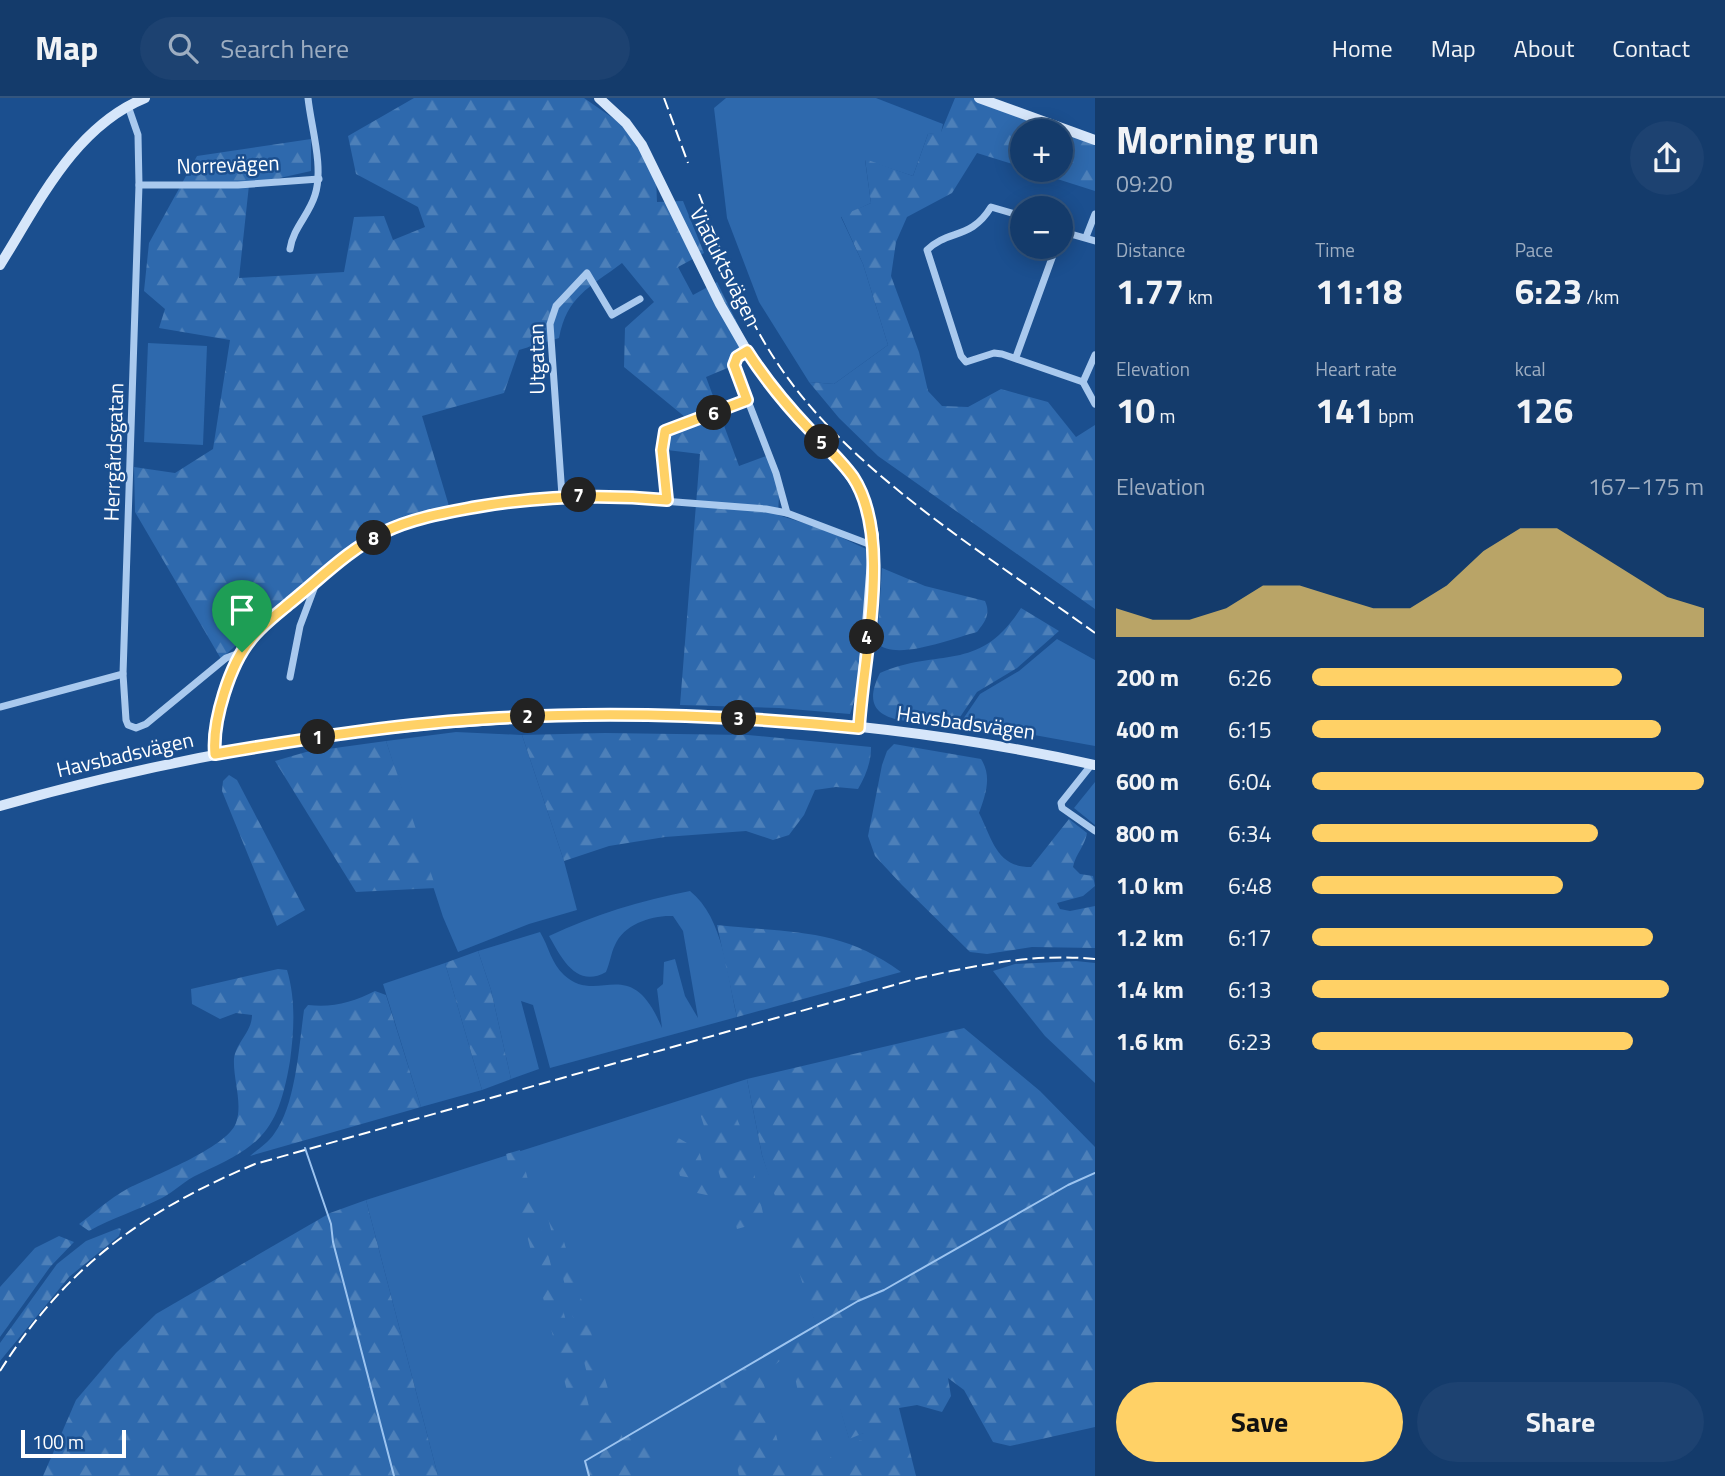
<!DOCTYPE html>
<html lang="en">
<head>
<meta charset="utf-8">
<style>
  :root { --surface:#143b6b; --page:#1d4271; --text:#f1f3f6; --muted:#9dadc1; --line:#33557e; --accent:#ffd166 }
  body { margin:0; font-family:"Titillium Web",sans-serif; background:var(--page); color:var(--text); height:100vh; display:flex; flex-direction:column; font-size:26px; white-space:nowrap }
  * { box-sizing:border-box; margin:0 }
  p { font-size:23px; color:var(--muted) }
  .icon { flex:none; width:38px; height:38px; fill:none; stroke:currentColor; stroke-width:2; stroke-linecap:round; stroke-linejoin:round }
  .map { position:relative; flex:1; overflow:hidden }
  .side { display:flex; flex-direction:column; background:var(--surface); width:630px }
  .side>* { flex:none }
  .tools { position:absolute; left:1010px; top:21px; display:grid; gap:14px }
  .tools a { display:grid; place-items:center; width:63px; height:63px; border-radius:50%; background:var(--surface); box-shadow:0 4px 18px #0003,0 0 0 2px var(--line); font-size:35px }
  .scale { position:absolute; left:21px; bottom:18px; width:105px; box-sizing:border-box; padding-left:7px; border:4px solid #fff; border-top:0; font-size:19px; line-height:24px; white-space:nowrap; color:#fff; -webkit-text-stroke:5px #1b4f8f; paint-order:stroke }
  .pin { position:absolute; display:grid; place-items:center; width:60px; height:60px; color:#fff; margin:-72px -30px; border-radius:50% 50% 50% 0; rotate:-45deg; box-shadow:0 0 7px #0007 }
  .pin .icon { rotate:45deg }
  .km { position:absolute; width:35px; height:35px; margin:-18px; border-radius:50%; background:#222; color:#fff; font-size:19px; line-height:35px; text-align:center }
  .round { display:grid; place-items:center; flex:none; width:74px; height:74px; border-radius:37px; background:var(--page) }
  .overview { display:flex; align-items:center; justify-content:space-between; height:119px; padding:0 21px }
  h1 { font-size:38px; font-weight:700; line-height:52px }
  .stats { display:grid; grid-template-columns:repeat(3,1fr); gap:10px; height:119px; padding:7px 21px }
  .stats div { display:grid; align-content:center }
  .stats b { font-size:35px; font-weight:700 }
  .stats small { font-size:19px; font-weight:400 }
  .stats p { font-size:19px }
  .chart { height:196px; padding:14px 21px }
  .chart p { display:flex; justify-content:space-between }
  .chart svg { width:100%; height:126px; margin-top:7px; fill:var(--accent); opacity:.7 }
  .primary-button { display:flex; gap:14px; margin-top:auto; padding:14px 21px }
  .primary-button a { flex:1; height:80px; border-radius:42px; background:var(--accent); color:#111; font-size:28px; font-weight:700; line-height:80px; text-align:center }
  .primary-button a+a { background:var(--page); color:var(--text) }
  ul { padding:0 21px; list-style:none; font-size:23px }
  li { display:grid; grid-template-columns:112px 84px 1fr; align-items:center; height:52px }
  li i { height:18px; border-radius:9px; background:var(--accent) }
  header { display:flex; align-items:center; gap:42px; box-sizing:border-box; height:98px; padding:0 35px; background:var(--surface); border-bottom:2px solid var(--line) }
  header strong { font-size:33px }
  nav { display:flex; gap:38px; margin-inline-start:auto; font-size:24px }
  .search { width:490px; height:63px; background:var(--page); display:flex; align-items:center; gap:18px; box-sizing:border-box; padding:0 24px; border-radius:38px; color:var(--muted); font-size:26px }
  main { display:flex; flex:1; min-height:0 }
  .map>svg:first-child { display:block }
  .green { fill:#2e69ad }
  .forest { fill:url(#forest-firs) }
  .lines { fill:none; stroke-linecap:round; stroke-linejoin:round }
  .stream { stroke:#9cc4f0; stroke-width:2 }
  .street { stroke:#a9c9ee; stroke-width:7 }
  .secondary { stroke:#d6e6fa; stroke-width:10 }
  .rail { stroke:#fff; stroke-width:2; stroke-dasharray:12 5; stroke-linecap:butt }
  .route-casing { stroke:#fff; stroke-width:14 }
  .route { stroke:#ffd166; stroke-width:9 }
  .labels { text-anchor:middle; stroke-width:5; stroke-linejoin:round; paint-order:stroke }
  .street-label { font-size:21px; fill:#fff; stroke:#1b4f8f }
</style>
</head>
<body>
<header>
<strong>Map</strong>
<div class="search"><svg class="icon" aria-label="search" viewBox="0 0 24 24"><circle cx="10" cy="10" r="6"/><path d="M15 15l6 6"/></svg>Search here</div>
<nav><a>Home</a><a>Map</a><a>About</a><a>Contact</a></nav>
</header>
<main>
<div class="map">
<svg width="1095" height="1378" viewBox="0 0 1095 1378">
  <defs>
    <pattern id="forest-firs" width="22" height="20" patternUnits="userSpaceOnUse" patternTransform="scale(1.75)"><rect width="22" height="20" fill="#2e69ad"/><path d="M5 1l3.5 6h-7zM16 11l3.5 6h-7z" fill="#4d80b9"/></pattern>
  </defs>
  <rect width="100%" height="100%" fill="#1b4f8f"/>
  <!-- green -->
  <g class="green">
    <path d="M726,0h150l67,26 -2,9 -13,1 -15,42 -48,-16 6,43 -30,14 22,47 25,81 -54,39 -25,-2 -50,-80 -32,-84 -13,-110z"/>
    <path d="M148,245l59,3 -4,99 -59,-3z"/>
    <path d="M1057,541l38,21v86l-134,-24 19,-28 39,-23z"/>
    <path d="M456,634l66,3 42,126 13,49 -48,14 -71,28 -15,-35 -57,-176z"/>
    <path d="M1095,684v43l-21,-17z"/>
    <path d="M690,793c34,27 37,85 47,126l-187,51 -17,-63 -12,-4 18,68 -28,10 -20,-89 -13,-39 62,-19c9,15 11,31 24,43 35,32 66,-24 98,53l-5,-39 6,-5 1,-22 11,-3 10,37 13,22 -15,-87 -10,-15c-21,-1 -49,8 -58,29 -4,8 -5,18 -9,27 -30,17 -45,-15 -57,-36 44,-21 93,-36 141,-45z"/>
    <path d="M445,865l37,127 -61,17 -38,-123z"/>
    <path d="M747,981l15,76 26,74 61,209 37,-13 30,51h-478l-72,-276z"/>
  </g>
  <!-- forest -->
  <g class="forest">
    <path d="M414,0h170l39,27 18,23 15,29 1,25 26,-1 21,52 -26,14 15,28 24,-13 31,63 -11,19 -31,13 33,89 30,-11 10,41 -1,19 45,14 56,26 -18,125 -11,34 -71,-6 -99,-3 20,-251 -33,-4 1,-14 8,-15 9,-4 -61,-50 1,-39 29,-26 -32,-39c-33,25 -55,33 -63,75l-40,12 -15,43 -82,23 27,90 -106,48 -42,32 -80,73 -86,-147 -1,-45 41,6 38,-24 17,-109 -71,-12 6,-19 -21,-18 5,-48 48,-87 114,-17v32l-62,14 -10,93 105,-6 10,-55 30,-1 9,24 32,-13 -7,-20 -62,-33 -8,-38z"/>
    <path d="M955,0h33l107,39v54l-66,-21h31v-39h-38v36l-45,-14 -25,40 -45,24 -11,25 -5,34 28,76 9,39 14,15 26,1 33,-18 47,13 28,35 19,-12v184l-217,-153 -39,-38 -30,-36 25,2 54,-39 -25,-81 -22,-48 30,-13 -6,-44 48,17 15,-42 13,-2z"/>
    <path d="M882,470l43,18 60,15c6,13 0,21 -8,31 -24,6 -82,30 -100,11z"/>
    <path d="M1021,510l38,23 -42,37 -40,24 -21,31c-36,-2 -105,7 -76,-50 61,-26 99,1 141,-65z"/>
    <path d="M605,635l143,2 123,12c0,16 -5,28 -13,42l-22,-2 -21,3 -11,25 -15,20 -16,5 -27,-9 -81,6 -56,9 -45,15 -42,-126z"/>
    <path d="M386,643l50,147 -80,4 -81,-131 31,-9z"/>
    <path d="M894,646l87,15c11,17 5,35 -2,54 14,27 17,54 52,54l38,-48 18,14c-2,13 -11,20 -14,34l7,7 13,2 2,10 -12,10 -26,7 3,6 10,2 25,-5v42l-63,-1 -45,7 -17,-2 -68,-67 -27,-29 -7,-20 14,-71 5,-14z"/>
    <path d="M229,677l8,5 68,130 -28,16 -55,-135 1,-10z"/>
    <path d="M717,827c70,8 123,2 184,47l-164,45z"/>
    <path d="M478,853l13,39 20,89 -29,11 -37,-127z"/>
    <path d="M1076,863l19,2v120l-50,-47 -52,-65 22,-7z"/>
    <path d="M278,871l9,1c9,30 7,61 3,91 -12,71 -29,85 -91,113 -14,6 -24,17 -37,24 -24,12 -50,20 -73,33l-10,-7c15,-11 31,-26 48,-35 23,-12 100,-41 109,-66 7,-20 -3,-43 -2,-64 2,-17 18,-27 18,-44l-16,-2 -16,6 -28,-15 -1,-15z"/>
    <path d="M375,893l11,4 35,112 -171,49c8,-7 18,-13 24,-22 22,-29 25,-89 30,-124l4,-5c25,3 45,-3 67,-14z"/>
    <path d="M964,930l76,63 55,56v280l-85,19 -17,-4 -29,-52 -16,-12 3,18 -9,16 -25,-7 -18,3 17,68h-105l-11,-4 1,-9 9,1 4,-5 -5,-29 7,-1 17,32 7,4 17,-4 2,-21 14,1 3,-4 -12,-4 -15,6 -9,-30 -37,8 -13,-65 -28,24 24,100h-47l-19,-93 96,-57 -54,-171 -15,-76z"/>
    <path d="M722,997c22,19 36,96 43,127l-6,8 -4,-6 -18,5 -6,-19 15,2 -1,-6 -19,-11 -29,-91z"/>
    <path d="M675,1038l24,14 12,46 -14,-3 -5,-15 -12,-2 -11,-38z"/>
    <path d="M520,1052l81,301 5,-2 -58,-231 8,-3 67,224 28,-16 8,26 -7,12 3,15h-66l-83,-322z"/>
    <path d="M366,1102l72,276h-395l33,-76 40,-47 40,-39 174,-101z"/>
    <path d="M119,1130l2,1 -2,7 -50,41 -69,84v-18l57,-79 29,-23z"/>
    <path d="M59,1138l15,6 -24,25 -50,70v-50l35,-39z"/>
  </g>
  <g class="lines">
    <!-- stream -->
    <g class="stream">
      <path d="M305,1050l26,76 2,18 61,234"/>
      <path d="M589,1378l-4,-15 273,-160 26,-11 184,-105 27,-12"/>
    </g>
    <!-- street -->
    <g class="street">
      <path d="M139,87h99l81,-6"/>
      <path d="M1022,118l-31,-9c-20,33 -43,22 -64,43l34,106 5,6 28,-9 8,1 81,28 12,-27"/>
      <path d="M1060,133l35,10"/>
      <path d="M1086,139l9,-23"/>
      <path d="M290,151c3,-21 19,-34 25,-54 9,-28 -4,-68 -7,-97"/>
      <path d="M747,253l-10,6 -3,8 42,108 11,40"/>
      <path d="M1016,259l40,-110"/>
      <path d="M1083,284l12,22"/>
      <path d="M562,398l-12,-172 6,-18 31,-33 25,42 28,-16"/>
      <path d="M667,402l-5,-50 3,-19 82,-31"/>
      <path d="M123,576l3,46 2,5 8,3 10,-4 80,-66 16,-6"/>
      <path d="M290,579l10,-51 18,-48"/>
      <path d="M0,609l123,-33 16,-489 -1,-50 -10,-29"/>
      <path d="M215,656c-4,-38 14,-85 36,-116l67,-60 41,-31 49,-25 30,-8 88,-15 59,-4 181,14 21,4 87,33"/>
      <path d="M1092,666l-31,39 1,5 33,23"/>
    </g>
    <!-- secondary -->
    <g class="secondary">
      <path d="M599,0l27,25 16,22 78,159 27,47 39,54 51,53 26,36 11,41 -15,193"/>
      <path d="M979,0l116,42"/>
      <path d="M0,167c39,-62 74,-138 145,-167"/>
      <path d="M0,708c356,-102 733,-121 1095,-41"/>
    </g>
    <!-- rail -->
    <g class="rail">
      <path d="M664,0l24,65"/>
      <path d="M699,96c23,60 44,119 81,173 74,109 209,189 315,266"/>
      <path d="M0,1273c66,-104 143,-160 255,-207l664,-186c59,-13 115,-25 176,-19"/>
    </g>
  </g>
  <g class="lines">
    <!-- route casing -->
    <g class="route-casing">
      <path id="route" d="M747,253c18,28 39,54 63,79 14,15 31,30 43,47 40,61 10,179 6,251 -120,-12 -240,-17 -360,-10 -96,5 -190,20 -284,36 -3,-33 15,-90 36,-115 11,-14 26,-25 39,-36 31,-25 58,-53 94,-71 29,-14 60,-19 92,-25 65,-11 126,-13 191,-7l-5,-50 3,-19 82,-31 -13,-35 3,-8z"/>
    </g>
    <!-- route -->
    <use href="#route" class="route"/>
  </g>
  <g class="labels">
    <!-- street labels -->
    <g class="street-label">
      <text transform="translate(228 67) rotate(-2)" y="7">Norrevägen</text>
      <text transform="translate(725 169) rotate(63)" y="7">Viaduktsvägen</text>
      <text transform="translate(537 261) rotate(-91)" y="7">Utgatan</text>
      <text transform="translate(114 354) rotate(-88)" y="7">Herrgårdsgatan</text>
      <text transform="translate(966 625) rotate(8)" y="7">Havsbadsvägen</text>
      <text transform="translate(125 657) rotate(-13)" y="7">Havsbadsvägen</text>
    </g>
  </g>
</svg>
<div class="tools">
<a>+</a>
<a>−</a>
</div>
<div class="scale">100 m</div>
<div class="pin" style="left:242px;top:554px;background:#1e9e55"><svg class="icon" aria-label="arrive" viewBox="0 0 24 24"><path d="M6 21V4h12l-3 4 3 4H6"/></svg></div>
<b class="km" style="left:318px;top:639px">1</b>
<b class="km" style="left:528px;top:618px">2</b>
<b class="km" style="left:739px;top:620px">3</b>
<b class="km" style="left:867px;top:539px">4</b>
<b class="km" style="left:822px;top:344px">5</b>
<b class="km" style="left:714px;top:315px">6</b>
<b class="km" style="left:579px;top:397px">7</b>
<b class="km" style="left:374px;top:440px">8</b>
</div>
<section class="side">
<div class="overview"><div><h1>Morning run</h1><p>09:20</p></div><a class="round"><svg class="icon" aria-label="share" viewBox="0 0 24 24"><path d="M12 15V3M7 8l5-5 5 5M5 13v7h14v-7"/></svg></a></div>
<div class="stats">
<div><p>Distance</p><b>1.77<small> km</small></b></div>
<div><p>Time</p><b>11:18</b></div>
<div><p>Pace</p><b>6:23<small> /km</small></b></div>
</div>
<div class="stats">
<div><p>Elevation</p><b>10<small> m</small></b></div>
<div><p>Heart rate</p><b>141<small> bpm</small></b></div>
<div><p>kcal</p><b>126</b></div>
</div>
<div class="chart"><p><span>Elevation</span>167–175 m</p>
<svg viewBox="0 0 160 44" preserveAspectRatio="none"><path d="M0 44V34L10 38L20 38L30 34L40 26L50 26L60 30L70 34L80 34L90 26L100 14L110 6L120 6L130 14L140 22L150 30L160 34V44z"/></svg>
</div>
<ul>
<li><b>200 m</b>6:26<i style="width:79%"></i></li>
<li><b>400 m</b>6:15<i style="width:89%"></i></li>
<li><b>600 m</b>6:04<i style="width:100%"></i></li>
<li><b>800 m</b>6:34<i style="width:73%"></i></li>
<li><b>1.0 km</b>6:48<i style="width:64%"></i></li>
<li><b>1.2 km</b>6:17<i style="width:87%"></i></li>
<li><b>1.4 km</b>6:13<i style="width:91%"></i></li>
<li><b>1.6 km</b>6:23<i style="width:82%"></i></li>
</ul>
<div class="primary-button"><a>Save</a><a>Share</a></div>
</section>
</main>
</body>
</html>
